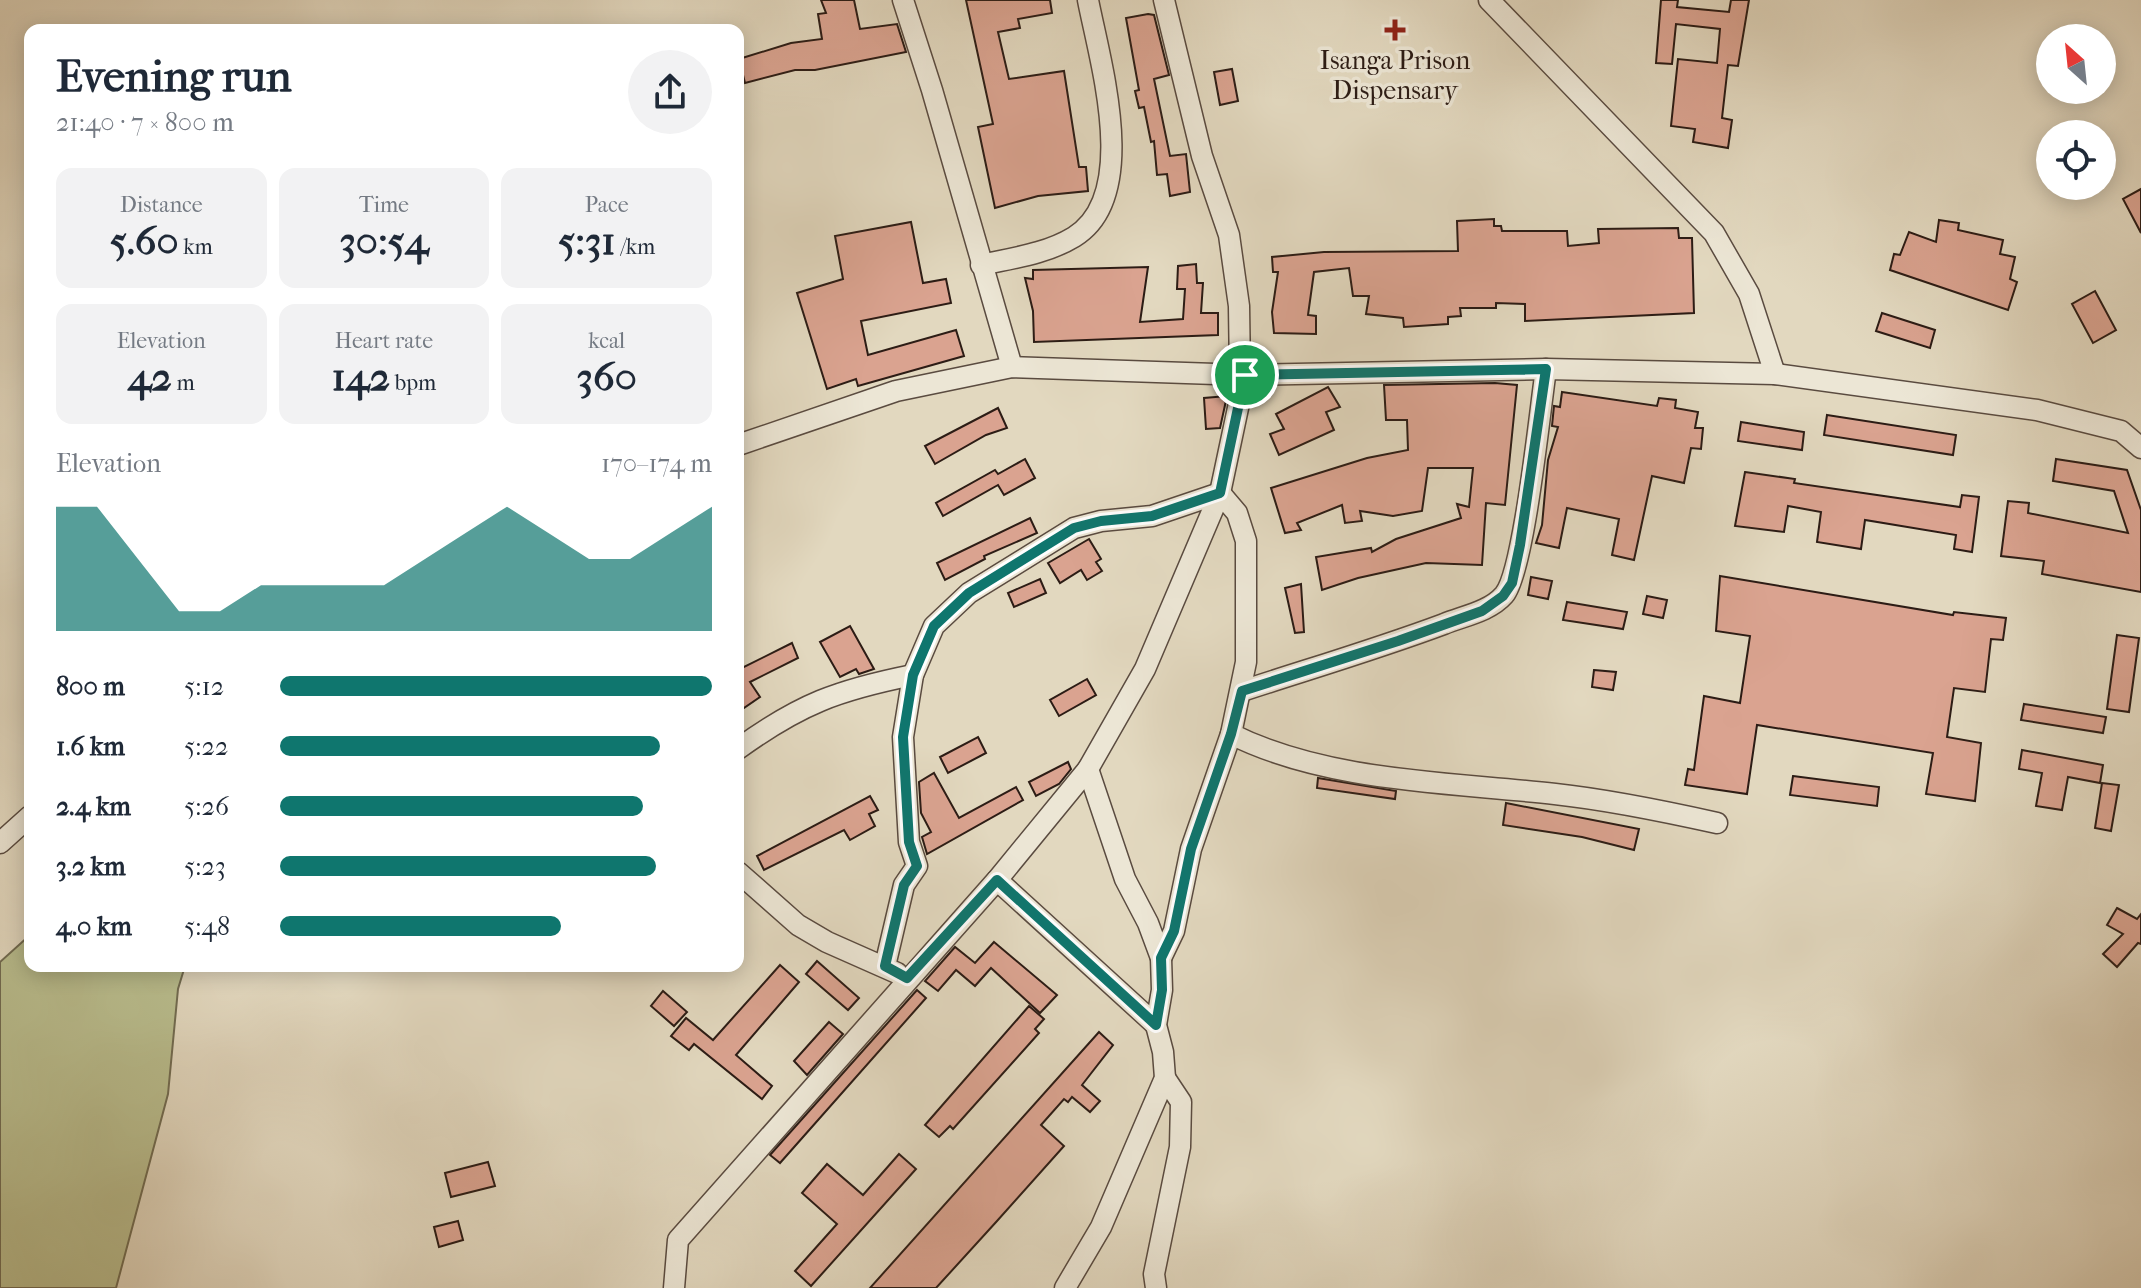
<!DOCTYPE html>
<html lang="en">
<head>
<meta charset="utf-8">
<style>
  :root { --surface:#fff; --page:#f2f2f3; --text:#1f2937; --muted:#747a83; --accent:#0f766e }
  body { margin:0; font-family:"IM FELL French Canon",serif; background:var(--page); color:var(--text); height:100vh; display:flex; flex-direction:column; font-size:30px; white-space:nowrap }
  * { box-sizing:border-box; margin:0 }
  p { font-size:26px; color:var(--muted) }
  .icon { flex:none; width:44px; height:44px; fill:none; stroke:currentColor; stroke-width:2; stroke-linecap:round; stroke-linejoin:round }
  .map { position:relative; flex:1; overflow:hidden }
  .drawer { position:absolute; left:24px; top:24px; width:720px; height:948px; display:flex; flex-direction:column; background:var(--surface); border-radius:16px; box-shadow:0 4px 20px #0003 }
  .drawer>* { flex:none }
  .needle { width:52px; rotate:333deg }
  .controls { position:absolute; left:2036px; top:24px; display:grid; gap:16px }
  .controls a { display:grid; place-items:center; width:80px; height:80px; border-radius:50%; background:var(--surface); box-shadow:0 4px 20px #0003; font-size:40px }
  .pin { position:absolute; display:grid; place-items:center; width:68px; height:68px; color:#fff; margin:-34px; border:4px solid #fff; border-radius:50%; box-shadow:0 2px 8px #0007 }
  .round { display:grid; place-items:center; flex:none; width:84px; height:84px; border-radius:42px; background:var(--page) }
  .overview { display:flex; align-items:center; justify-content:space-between; height:136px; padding:0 32px }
  h1 { font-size:44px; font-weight:800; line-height:60px }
  .metrics { display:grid; grid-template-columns:repeat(3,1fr); gap:12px; height:136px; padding:8px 32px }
  .metrics div { display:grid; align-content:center; border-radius:16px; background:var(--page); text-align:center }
  .metrics b { font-size:40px; font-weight:800 }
  .metrics small { font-size:22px; font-weight:400 }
  .metrics p { font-size:22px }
  .chart { height:224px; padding:16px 32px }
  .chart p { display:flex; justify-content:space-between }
  .chart svg { width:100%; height:144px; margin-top:8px; fill:var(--accent); opacity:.7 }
  ul { padding:0 32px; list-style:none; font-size:26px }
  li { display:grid; grid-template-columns:128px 96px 1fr; align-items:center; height:60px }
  li i { height:20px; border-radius:10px; background:var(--accent) }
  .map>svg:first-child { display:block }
  .green { fill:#b9bd8e; stroke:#726c52; stroke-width:2 }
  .building { fill:#daa390; stroke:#2c1c15; stroke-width:2 }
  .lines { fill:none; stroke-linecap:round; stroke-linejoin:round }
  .minor-casing { stroke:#5a4b40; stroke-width:23 }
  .minor { stroke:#ece6d5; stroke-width:20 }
  .route-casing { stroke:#fff; stroke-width:16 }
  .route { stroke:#0f766e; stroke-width:10 }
  .poi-dot { fill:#8f2418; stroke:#ece6d5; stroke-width:3 }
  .labels { text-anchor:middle; stroke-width:7; stroke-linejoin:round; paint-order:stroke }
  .poi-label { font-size:26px; fill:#2c1c15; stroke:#ece6d5 }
</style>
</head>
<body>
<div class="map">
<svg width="2141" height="1288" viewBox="0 0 2141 1288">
  <rect width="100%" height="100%" fill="#e2d8bf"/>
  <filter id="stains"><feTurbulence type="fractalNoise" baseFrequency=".0025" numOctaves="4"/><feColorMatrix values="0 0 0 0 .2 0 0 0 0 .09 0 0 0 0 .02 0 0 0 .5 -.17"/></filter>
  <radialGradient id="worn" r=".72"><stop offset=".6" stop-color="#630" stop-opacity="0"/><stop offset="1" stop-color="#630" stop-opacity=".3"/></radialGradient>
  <!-- green -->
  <path class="green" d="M30,935v31h155l-7,23 -10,105 -52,194h-116v-326z"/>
  <!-- building -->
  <g class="building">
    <path d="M821,0h33l6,29 37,-5 9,28 -91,18h-20l-50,13 -6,-24 52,-16 31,-4 -4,-25 8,-1z"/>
    <path d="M966,0h84l2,13 -34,6 2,9 -22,4 11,47 55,-8 15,96h7l2,24 -50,5 -43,12 -17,-81 15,-3z"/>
    <path d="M1661,0h17l-1,7 52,5 2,-12h18l-11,66 -10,-1 -6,53 10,2 -4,28 -35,-6 2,-13 -24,-3 7,-67 39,4 3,-34 -44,-5 -4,40 -16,-1z"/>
    <path d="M1148,14l6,1 15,60 -15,4 16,77 16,-2 4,38 -20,4 -3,-22 -10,1 -3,-34 -3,1 -7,-35 -5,1 -4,-17 4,-1 -13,-72z"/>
    <path d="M1232,69l6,32 -18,4 -6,-33z"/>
    <path d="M2141,189v44l-18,-34z"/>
    <path d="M1494,219v7h7l1,5h65l1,15 31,-3 -1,-14 80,-1 1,10h13l2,75 -169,8v-17l-29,-1v5h-36l1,8 -13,1v7l-44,3 -1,-9 -37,-4 3,-18h-16l-4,-28 -35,4 -6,43 8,1v18l-42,-1 -2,-21 6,-40h-5l-1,-15 52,-5 134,-1 -1,-30z"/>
    <path d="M1939,220l20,3 -1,7 45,10 -3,14 15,3 -5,22 7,3 -9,28 -118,-40 4,-16 6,1 9,-23 27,10z"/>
    <path d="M911,222l12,61 23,-4 5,24 -90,18 7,34 88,-25 8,26 -106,30 -2,-7 -29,10 -30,-96 46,-14 -8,-43z"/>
    <path d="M1196,264l1,19h6l-2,30h17v22l-184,7 -1,-31 -8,-33 8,1v-9l115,-3 -8,55 43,-3 2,-30h-8l1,-23z"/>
    <path d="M2095,291l21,39 -23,13 -21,-39z"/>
    <path d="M1882,313l53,17 -5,18 -54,-17z"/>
    <path d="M1495,383l22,2 -12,120 -19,-2 -4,62 -56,-2 -68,15 -36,12 -6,-33 55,-9 1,4 24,-13 65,-21 -4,-14 12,3 4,-39h-45l-6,43 -29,5 -33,-5 2,10 -17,2 -3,-18 -45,18 4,7 -16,3 -14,-45 96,-30 41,-8 -1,-30h-21l-2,-35z"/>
    <path d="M1328,387l12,20 -14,5 8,18 -55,25 -9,-21 14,-5 -8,-15z"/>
    <path d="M1562,392l95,14 2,-8 17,2 -1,8 23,4 -3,16h8l-2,21 -10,-1 -7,35 -32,-7 -18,84 -22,-5 7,-36 -52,-11 -8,40 -23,-5 6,-18 6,-65 10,-33 -6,-1 2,-20 6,1z"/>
    <path d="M1227,396l-7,32 -14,1 -2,-31z"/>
    <path d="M998,408l9,20 -21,7 -51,29 -10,-18z"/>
    <path d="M1827,415l129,20 -3,20 -129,-20z"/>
    <path d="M1741,422l63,10 -2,18 -64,-9z"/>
    <path d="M1025,459l10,19 -31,17 -6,-10 -55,31 -7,-13 59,-33 3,4z"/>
    <path d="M2056,459l71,11 14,40v82l-99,-18 2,-13 -43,-5 7,-55 21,2 -1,10 100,20 -14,-42 -61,-10z"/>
    <path d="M1745,472l50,7 -1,4 166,24 2,-12 17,2 -7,55 -18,-3 2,-14 -91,-15 -4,29 -44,-7 4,-30 -33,-6 -4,26 -49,-6z"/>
    <path d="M1030,518l7,15 -53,23 1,3 -40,21 -8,-17z"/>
    <path d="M1089,539l12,20 -5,3 6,9 -15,9 -6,-10 -21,13 -12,-20z"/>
    <path d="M1720,576l233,39 1,-3 52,6 -3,22 -12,-1 -6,53 -31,-4 -7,49 34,6 -6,58 -49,-7 7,-41 -176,-28 -10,69 -62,-9 3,-16 6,1 10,-74 36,7 10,-67 -34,-5z"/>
    <path d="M1531,577l21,4 -4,18 -20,-4z"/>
    <path d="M1040,579l6,14 -32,14 -6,-14z"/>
    <path d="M1301,584l3,48 -9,1 -10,-45z"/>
    <path d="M1647,596l20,4 -4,18 -20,-4z"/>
    <path d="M1567,602l60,10 -4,17 -60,-9z"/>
    <path d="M850,626l24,43 -15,5 -3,-5 -16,8 -20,-35z"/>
    <path d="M2117,635l22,3 -10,74 -22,-3z"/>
    <path d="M792,643l6,15 -48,24 10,15 -22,15v-46l2,3z"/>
    <path d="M1594,670l22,2 -3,18 -21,-3z"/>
    <path d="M1087,679l9,16 -37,21 -9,-16z"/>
    <path d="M2024,704l82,13 -3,16 -82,-13z"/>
    <path d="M978,737l8,16 -38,20 -8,-16z"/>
    <path d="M2022,750l81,15 -3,18 -32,-6 -6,33 -26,-4 6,-33 -23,-4z"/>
    <path d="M1068,762l3,7 -12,15 -23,12 -7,-14z"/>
    <path d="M934,773l25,45 57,-31 7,13 -96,54 -5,-17 9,-5 -10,-19 -2,-31z"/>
    <path d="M1793,776l86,11 -2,19 -87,-11z"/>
    <path d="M1318,778l78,13 -1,8 -78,-11z"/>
    <path d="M2102,783l17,2 -8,46 -16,-3z"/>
    <path d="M870,796l8,14 -9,4 6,12 -25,14 -6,-10 -80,40 -7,-14z"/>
    <path d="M1506,803l133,26 -5,21 -52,-13 -79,-12z"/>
    <path d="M2117,908l20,11 4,-5v30l-3,-1 -21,24 -14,-13 20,-20 -16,-9z"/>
    <path d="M994,942l63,53 -17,18 -49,-45 -16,18 -19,-16 -18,21 -13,-10 30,-34 20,16z"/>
    <path d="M817,961l42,37 -11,12 -42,-36z"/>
    <path d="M780,965l19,17 -63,73 36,31 -10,13 -68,-55 -5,6 -18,-14 15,-18 27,22z"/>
    <path d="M917,990l9,8 -146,165 -10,-8z"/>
    <path d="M663,991l24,21 -13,14 -23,-20z"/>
    <path d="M1029,1006l15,13 -9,10 4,4 -86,96 -3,-3 -11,11 -14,-12z"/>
    <path d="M829,1022l14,12 -36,41 -13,-14z"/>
    <path d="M1099,1032l14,13 -31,40 18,16 -10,11 -18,-15 -4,5 -4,-3 -23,26 23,21 -67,75 -61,67h-66z"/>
    <path d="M899,1154l17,15 -105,117 -16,-15 42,-47 -35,-31 25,-29 36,31z"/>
    <path d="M488,1162l7,24 -44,11 -6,-24z"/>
    <path d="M458,1221l5,19 -24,7 -5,-20z"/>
  </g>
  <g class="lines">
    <!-- minor casing -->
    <g class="minor-casing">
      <g id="minor">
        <path d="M903,0l29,90 80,277"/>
        <path d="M1164,0l38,156 27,79 10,71 1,68"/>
        <path d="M1489,0l225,233 35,61 26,80"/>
        <path d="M981,265c31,-7 65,-11 93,-28 67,-41 26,-175 14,-237"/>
        <path d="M738,445l158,-54 116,-24 233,8 301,-6 229,5 262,36 84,21 20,17"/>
        <path d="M1242,691c67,-22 135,-42 202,-67 19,-8 45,-12 60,-29 20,-23 36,-186 42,-226"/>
        <path d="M1231,734c96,48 218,48 324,60 55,6 108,17 162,29"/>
        <path d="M738,749c62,-45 100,-59 175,-74"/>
        <path d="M0,843l30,-27"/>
        <path d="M738,872l60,53 29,17 70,31"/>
        <path d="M997,880l159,145"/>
        <path d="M885,966l19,-81 13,-19 -8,-24 -6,-105 10,-62 21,-49 35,-33 105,-65 27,-7 51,-5 68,-23 17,20 9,28v121l-15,72 -40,115 -17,82 -13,27"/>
        <path d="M674,1288l4,-48 319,-360 91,-111 57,-100 75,-176 25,-118"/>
        <path d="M1065,1288l36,-61 64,-149 -2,-26 -7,-27 6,-35 -1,-32 -13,-35 -23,-44 -37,-110"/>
        <path d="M1156,1288l-2,-14 26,-127 1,-45 -16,-24"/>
      </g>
    </g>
    <!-- minor -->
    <use href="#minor" class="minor"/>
  </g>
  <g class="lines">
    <!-- route casing -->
    <g class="route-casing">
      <path id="route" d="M1546,369l-26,176 -8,38 -9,13 -21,15 -84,30 -156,50 -11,43 -40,115 -17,82 -13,27 1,32 -6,35 -159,-145 -90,98 -22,-12 19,-81 13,-19 -8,-24 -6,-105 10,-62 21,-49 35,-33 105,-65 27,-7 51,-5 68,-23 25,-118z"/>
    </g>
    <!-- route -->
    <use href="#route" class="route"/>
  </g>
  <!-- markers -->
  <path class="poi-dot" d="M1391 18h8v8h8v8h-8v8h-8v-8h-8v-8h8z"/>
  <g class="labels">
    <!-- poi labels -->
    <g class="poi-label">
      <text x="1395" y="69">Isanga Prison<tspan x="1395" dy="30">Dispensary</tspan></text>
    </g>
  </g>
  <rect width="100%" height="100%" filter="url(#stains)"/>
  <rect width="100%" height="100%" fill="url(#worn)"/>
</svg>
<div class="controls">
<a><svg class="needle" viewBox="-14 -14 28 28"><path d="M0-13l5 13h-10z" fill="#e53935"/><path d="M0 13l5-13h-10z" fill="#747a83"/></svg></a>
<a><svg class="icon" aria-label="locate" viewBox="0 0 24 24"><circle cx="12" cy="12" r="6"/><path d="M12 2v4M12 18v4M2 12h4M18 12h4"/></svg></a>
</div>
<div class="pin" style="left:1245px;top:375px;background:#1e9e55"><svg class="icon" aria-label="arrive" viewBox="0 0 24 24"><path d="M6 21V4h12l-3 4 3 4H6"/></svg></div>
<section class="drawer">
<div class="overview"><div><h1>Evening run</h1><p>21:40 · 7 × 800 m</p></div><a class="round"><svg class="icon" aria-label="share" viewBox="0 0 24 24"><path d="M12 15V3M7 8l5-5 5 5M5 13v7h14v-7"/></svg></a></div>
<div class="metrics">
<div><p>Distance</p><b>5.60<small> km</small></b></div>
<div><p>Time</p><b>30:54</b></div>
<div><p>Pace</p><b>5:31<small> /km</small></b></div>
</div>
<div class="metrics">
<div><p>Elevation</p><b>42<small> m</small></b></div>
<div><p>Heart rate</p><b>142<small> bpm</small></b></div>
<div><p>kcal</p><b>360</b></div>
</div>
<div class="chart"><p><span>Elevation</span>170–174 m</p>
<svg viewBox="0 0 160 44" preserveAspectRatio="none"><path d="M0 44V6L10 6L20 22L30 38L40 38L50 30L60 30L70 30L80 30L90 22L100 14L110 6L120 14L130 22L140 22L150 14L160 6V44z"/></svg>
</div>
<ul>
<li><b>800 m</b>5:12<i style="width:100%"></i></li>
<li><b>1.6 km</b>5:22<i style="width:88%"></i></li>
<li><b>2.4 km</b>5:26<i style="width:84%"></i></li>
<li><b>3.2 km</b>5:23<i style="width:87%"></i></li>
<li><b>4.0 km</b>5:48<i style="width:65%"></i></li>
</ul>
</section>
</div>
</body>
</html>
